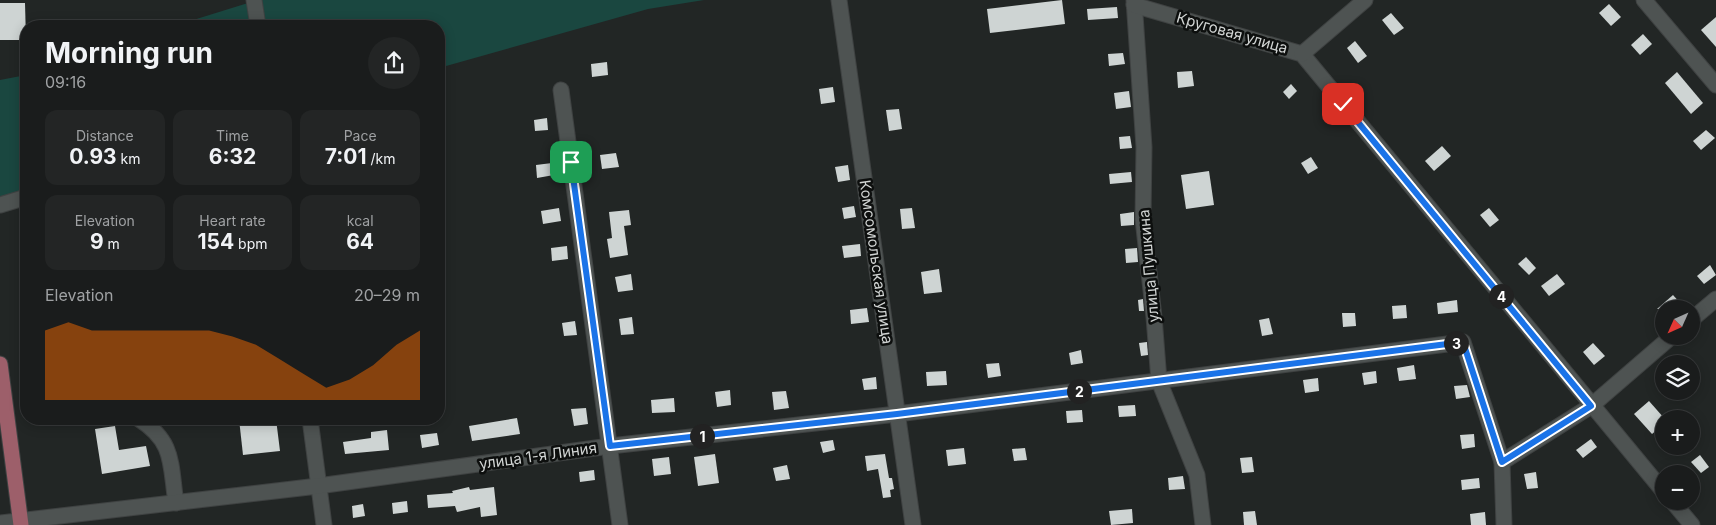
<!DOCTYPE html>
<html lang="en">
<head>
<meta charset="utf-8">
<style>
  :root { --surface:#1a1c1c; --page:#232525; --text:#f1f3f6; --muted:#9fa1a3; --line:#383a3b; --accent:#b45309 }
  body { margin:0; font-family:Inter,sans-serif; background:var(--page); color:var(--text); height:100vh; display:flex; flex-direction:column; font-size:19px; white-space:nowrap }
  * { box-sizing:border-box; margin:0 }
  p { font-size:16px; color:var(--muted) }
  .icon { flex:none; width:28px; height:28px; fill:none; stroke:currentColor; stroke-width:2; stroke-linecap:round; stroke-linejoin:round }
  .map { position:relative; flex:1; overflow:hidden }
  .side { position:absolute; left:20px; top:20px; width:425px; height:405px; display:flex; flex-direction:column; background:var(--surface); border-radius:20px; box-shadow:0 2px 12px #0003,0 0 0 1px var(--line) }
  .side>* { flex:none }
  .needle { width:32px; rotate:225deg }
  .buttons { position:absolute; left:1655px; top:300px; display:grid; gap:10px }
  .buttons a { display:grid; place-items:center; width:45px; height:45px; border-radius:50%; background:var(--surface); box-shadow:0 2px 12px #0003,0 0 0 1px var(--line); font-size:25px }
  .pin { position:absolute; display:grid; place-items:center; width:42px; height:42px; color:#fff; margin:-21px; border-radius:10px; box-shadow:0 2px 8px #0006 }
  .km { position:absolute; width:25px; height:25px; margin:-12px; border-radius:50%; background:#222; color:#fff; font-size:14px; line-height:25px; text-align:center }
  .round { display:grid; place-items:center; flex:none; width:52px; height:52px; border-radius:26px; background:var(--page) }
  .headline { display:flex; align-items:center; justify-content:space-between; height:85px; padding:0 25px }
  h1 { font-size:28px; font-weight:700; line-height:38px }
  .metrics { display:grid; grid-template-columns:repeat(3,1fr); gap:8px; height:85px; padding:5px 25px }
  .metrics div { display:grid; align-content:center; border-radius:12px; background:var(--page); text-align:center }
  .metrics b { font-size:21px; font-weight:700 }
  .metrics small { font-size:14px; font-weight:400 }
  .metrics p { font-size:14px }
  .chart { height:140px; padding:10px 25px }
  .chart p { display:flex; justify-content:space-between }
  .chart svg { width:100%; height:90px; margin-top:5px; fill:var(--accent); opacity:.7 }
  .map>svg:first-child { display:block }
  .green { fill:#1a4740 }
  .building { fill:#ced4d3 }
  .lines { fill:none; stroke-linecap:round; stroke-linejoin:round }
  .minor-casing { stroke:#3f4242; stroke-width:17 }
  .major-casing { stroke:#3f4242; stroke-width:17 }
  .minor { stroke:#4e5352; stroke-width:15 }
  .major { stroke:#9d5f6a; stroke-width:15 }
  .route-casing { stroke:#fff; stroke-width:10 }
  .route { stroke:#1a73e8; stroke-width:6 }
  .labels { text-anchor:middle; stroke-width:5; stroke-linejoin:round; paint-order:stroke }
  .street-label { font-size:15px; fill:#d1d4d3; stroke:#0d0f0e }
</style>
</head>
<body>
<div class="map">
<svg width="1716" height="525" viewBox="0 0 1716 525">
  <rect width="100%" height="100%" fill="#222625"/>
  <!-- green -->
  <g class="green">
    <path d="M258,0h446l-56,9 -209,59v-42h-265z"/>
    <path d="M26,75v119l-26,8v-122z"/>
  </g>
  <!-- building -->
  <g class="building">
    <path d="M1062,0l3,24 -75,9 -3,-24z"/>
    <path d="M0,3h25l1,37h-26z"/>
    <path d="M1609,4l12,13 -10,9 -12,-13z"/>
    <path d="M1117,7l1,11 -30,2 -1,-11z"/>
    <path d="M1391,13l13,15 -10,7 -12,-15z"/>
    <path d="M1716,17v30l-15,-17z"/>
    <path d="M1643,34l9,10 -12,11 -9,-10z"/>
    <path d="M1355,41l12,15 -9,7 -11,-15z"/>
    <path d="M1123,53l2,11 -16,2 -1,-12z"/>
    <path d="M607,62l1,13 -16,2 -1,-13z"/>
    <path d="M1192,71l2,15 -16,2 -1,-16z"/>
    <path d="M1677,72l26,31 -12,11 -26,-31z"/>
    <path d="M1291,84l6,7 -8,8 -6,-7z"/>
    <path d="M833,87l2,15 -14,2 -2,-15z"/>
    <path d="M1129,91l2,16 -15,2 -2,-16z"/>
    <path d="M899,109l3,20 -13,2 -3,-21z"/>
    <path d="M547,118l1,12 -13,1 -1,-11z"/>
    <path d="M1706,130l9,8 -14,12 -8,-9z"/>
    <path d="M1130,136l2,12 -12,1 -1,-12z"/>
    <path d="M1442,146l9,10 -17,15 -9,-10z"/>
    <path d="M616,153l3,14 -17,2 -2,-14z"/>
    <path d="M1311,157l7,11 -10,6 -7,-11z"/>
    <path d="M552,163l2,12 -17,3 -1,-13z"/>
    <path d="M848,165l2,15 -12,2 -3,-15z"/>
    <path d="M1209,171l5,34 -28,4 -5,-34z"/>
    <path d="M1131,172l1,10 -22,2 -1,-10z"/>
    <path d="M854,206l2,11 -12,2 -2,-11z"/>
    <path d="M559,208l2,13 -18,3 -2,-13z"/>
    <path d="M912,208l3,20 -13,1 -2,-20z"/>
    <path d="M1489,208l10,12 -9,7 -10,-12z"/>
    <path d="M629,210l2,15 -7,1 4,29 -18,3 -3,-19 5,-1 -3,-26z"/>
    <path d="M1134,212v13l-13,1 -1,-12z"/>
    <path d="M860,244l1,12 -17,2 -2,-12z"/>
    <path d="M567,246l1,13 -16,2 -1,-13z"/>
    <path d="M1137,248l1,14 -12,1 -1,-14z"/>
    <path d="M1526,257l10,11 -7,7 -11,-11z"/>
    <path d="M1710,265l6,10 -12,9 -7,-8z"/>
    <path d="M939,269l3,23 -18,2 -3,-22z"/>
    <path d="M631,274l2,16 -15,2 -3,-15z"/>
    <path d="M1557,274l8,10 -16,12 -8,-10z"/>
    <path d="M1673,295l8,9 -5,5h-19z"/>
    <path d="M1143,299l1,12h-5l-1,-11z"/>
    <path d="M1457,300l1,12 -20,2 -1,-11z"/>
    <path d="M1406,305l1,13 -14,1 -1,-13z"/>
    <path d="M867,308l2,14 -18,2 -1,-14z"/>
    <path d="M1342,313h13l1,13 -13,1z"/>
    <path d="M632,317l2,17 -13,1 -2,-16z"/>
    <path d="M1269,318l4,16 -11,2 -3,-16z"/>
    <path d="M575,321l2,14 -13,1 -2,-13z"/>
    <path d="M1147,342l1,13 -7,1 -2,-13z"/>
    <path d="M1593,343l12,13 -11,9 -11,-13z"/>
    <path d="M1081,350l2,13 -12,2 -2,-12z"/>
    <path d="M999,363l2,13 -13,2 -2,-14z"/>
    <path d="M1414,365l2,14 -17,2 -2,-13z"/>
    <path d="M946,371l1,14 -20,1 -1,-14z"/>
    <path d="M1376,371l1,12 -13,2 -2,-12z"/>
    <path d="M876,377l1,12 -13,1 -2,-11z"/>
    <path d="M1318,378l1,13 -14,2 -2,-13z"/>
    <path d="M1467,385l3,12 -14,2 -2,-13z"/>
    <path d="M730,390l1,15 -14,2 -2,-15z"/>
    <path d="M786,391l3,17 -15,2 -2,-18z"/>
    <path d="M674,398l1,14 -23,1 -1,-13z"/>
    <path d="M1649,401l15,17v6l-12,10 -18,-20z"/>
    <path d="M1135,405l1,11 -17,1 -1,-11z"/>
    <path d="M586,408l2,16 -14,2 -3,-17z"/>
    <path d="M1082,410l1,12 -16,1 -1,-12z"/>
    <path d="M517,418l3,16 -48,7 -3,-15z"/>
    <path d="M239,419h37l4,32 -37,4z"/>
    <path d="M115,426l4,24 27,-4 4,20 -48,8 -7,-45z"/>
    <path d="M387,430l2,20 -44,4 -2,-12 28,-4v-6z"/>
    <path d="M437,433l2,12 -17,3 -2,-13z"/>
    <path d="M1474,434l1,13 -13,2 -2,-14z"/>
    <path d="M1591,439l6,8 -14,11 -7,-8z"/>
    <path d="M833,440l2,10 -12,3 -3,-11z"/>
    <path d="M964,448l2,16 -18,2 -2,-16z"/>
    <path d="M1025,448l2,12 -13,1 -2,-12z"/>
    <path d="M715,454l4,29 -21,3 -4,-29z"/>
    <path d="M885,454l4,24h3l2,11 -4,1 1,7 -8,1 -5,-29 -11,2 -2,-15z"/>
    <path d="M1700,455l9,12 -8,6 -10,-11z"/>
    <path d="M669,457l2,17 -17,2 -2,-17z"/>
    <path d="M1252,457l2,15 -12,1 -2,-15z"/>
    <path d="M787,465l3,14 -14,2 -3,-13z"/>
    <path d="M594,470l1,10 -15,2 -1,-10z"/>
    <path d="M1536,472l2,16 -11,1 -3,-15z"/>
    <path d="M1183,476l2,13 -16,1 -1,-12z"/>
    <path d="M1479,478l1,10 -18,2 -1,-10z"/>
    <path d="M469,487l1,3 24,-3 3,28 -16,2 -1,-10 -23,5 -2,-6 -27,2 -1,-13 26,-2 -1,-2z"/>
    <path d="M407,501l1,11 -15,2 -1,-11z"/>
    <path d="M363,504l2,12 -12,2 -1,-12z"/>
    <path d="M1132,509l1,14 -22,2 -2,-14z"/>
    <path d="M1255,511l2,14h-13l-1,-13z"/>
    <path d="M1485,512l1,13h-15l-1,-11z"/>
  </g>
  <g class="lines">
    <!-- minor casing -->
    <g class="minor-casing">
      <g id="minor">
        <path d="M254,0l4,26"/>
        <path d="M839,0l74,525"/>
        <path d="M1134,0l10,147 -1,72 11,98 5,64 38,94 6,50"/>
        <path d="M1644,0l72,85"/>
        <path d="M1134,5l168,49 362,438"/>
        <path d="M1302,54l63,-54"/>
        <path d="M561,90l59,435"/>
        <path d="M0,205l23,-7 3,2"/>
        <path d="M1691,320l25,-21"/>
        <path d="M139,419c36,23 31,45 37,84"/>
        <path d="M310,419l14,106"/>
        <path d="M1502,462l89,-56 81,-70"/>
        <path d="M1672,501l20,24"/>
        <path d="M0,523l318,-37 292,-40 287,-32 566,-72 39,120 2,63"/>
      </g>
    </g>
    <!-- major casing -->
    <g class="major-casing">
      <path id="major" d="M0,364l21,161"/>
    </g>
    <!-- minor -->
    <use href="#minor" class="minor"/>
    <!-- major -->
    <use href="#major" class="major"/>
  </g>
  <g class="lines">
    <!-- route casing -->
    <g class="route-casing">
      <path id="route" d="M571,162l39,284 287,-32 566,-72 39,120 89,-56 -248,-302"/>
    </g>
    <!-- route -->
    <use href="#route" class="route"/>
  </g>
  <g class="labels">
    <!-- street labels -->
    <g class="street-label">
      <text transform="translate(1232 33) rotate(16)" y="5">Круговая улица</text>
      <text transform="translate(876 262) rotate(82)" y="5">Комсомольская улица</text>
      <text transform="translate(1149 266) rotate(-95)" y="5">улица Пушкина</text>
      <text transform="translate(538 456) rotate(-8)" y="5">улица 1-я Линия</text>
    </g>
  </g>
</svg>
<div class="buttons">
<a><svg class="needle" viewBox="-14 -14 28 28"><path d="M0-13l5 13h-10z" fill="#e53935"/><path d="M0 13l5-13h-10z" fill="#9fa1a3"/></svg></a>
<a><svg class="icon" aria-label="layers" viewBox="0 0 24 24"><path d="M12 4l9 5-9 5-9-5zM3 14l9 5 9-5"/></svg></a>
<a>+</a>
<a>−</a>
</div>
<div class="pin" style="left:571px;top:162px;background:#1e9e55"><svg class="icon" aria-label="arrive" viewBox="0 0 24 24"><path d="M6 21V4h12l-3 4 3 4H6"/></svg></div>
<div class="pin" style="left:1343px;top:104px;background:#d93025"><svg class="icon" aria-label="check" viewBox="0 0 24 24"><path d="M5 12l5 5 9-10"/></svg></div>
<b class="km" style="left:702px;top:436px">1</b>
<b class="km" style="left:1079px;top:391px">2</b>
<b class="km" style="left:1456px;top:343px">3</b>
<b class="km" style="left:1501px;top:296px">4</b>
<section class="side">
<div class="headline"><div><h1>Morning run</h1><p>09:16</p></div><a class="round"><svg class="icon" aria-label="share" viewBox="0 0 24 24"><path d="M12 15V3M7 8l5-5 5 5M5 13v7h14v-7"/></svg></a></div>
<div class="metrics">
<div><p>Distance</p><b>0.93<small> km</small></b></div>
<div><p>Time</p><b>6:32</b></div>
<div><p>Pace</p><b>7:01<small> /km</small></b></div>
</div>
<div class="metrics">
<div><p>Elevation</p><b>9<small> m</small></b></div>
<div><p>Heart rate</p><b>154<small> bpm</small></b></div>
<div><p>kcal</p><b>64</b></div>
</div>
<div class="chart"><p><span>Elevation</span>20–29 m</p>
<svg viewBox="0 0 160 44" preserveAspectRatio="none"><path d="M0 44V10L10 6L20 10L30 10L40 10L50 10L60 10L70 10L80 13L90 17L100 24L110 31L120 38L130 34L140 27L150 17L160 10V44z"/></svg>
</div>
</section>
</div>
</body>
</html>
